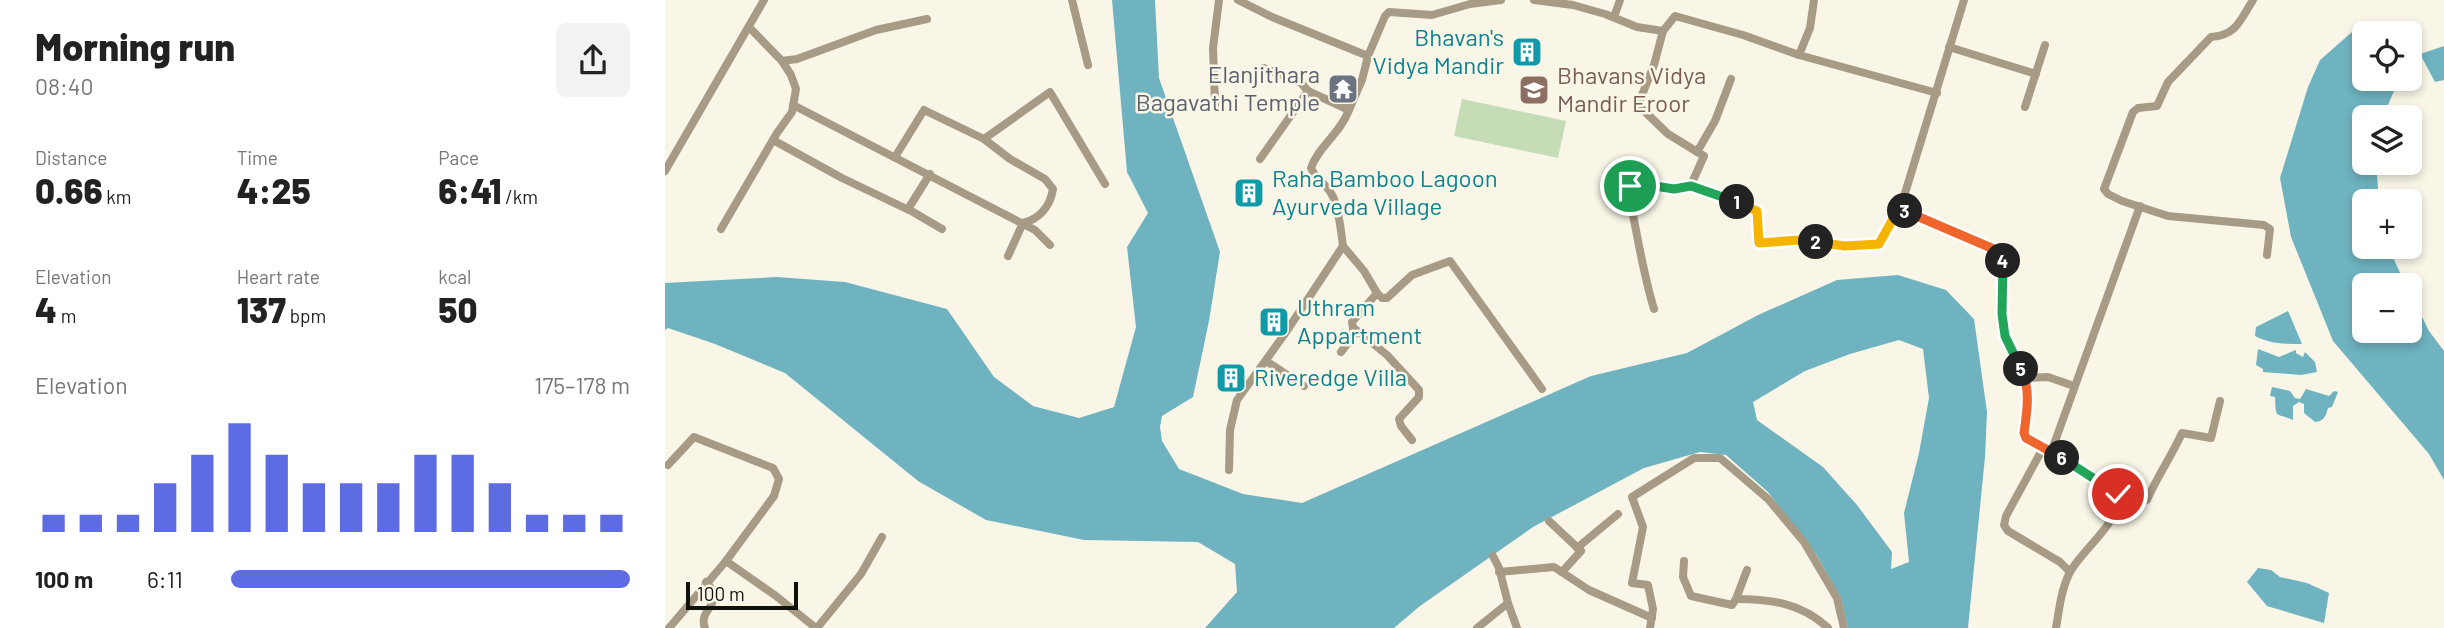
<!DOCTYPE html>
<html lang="en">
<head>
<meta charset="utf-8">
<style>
  :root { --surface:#fff; --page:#f2f2f2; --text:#222; --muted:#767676; --accent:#5d6ce3 }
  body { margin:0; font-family:Barlow,sans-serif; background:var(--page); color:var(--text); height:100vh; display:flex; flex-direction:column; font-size:26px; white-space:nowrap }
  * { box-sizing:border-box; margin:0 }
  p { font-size:23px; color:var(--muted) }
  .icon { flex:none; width:38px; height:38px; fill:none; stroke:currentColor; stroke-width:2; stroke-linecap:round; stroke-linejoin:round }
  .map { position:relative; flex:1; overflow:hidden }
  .side { display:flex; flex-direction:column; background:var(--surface); width:665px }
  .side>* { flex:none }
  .buttons { position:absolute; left:1687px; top:21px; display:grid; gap:14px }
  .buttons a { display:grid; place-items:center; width:70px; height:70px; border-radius:10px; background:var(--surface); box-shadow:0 4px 10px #0003; font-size:35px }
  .scale { position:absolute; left:21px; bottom:18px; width:112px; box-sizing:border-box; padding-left:7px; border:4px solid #11110b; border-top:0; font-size:19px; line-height:24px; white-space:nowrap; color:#11110b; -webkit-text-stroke:5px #f9f6e7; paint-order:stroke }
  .pin { position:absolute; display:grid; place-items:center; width:60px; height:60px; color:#fff; margin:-30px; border:4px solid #fff; border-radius:50%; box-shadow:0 2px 7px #0007 }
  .km { position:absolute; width:35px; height:35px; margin:-18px; border-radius:50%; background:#222; color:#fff; font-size:19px; line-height:35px; text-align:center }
  .round { display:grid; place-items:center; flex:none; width:74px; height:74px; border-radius:10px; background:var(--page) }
  .summary { display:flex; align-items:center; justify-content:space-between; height:119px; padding:0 35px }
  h1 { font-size:38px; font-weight:800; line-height:52px }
  .stats { display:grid; grid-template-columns:repeat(3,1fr); gap:10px; height:119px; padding:7px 35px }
  .stats div { display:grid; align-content:center }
  .stats b { font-size:35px; font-weight:800 }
  .stats small { font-size:19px; font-weight:400 }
  .stats p { font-size:19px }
  .chart { height:196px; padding:14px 35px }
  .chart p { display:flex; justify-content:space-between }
  .chart svg { width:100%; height:126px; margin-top:7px; stroke:var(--accent); stroke-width:6 }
  ul { padding:0 35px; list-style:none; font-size:23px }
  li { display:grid; grid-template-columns:112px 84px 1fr; align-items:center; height:52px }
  li i { height:18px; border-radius:9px; background:var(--accent) }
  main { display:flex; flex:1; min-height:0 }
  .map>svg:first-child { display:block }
  .green { fill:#c5dcb7 }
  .water { fill:#6fb3c0; fill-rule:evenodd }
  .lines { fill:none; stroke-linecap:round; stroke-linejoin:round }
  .street { stroke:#a79b86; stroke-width:8 }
  .split-1-casing { stroke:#fff; stroke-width:14 }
  .split-2-casing { stroke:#fff; stroke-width:14 }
  .split-3-casing { stroke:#fff; stroke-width:14 }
  .split-4-casing { stroke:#fff; stroke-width:14 }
  .split-5-casing { stroke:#fff; stroke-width:14 }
  .split-6-casing { stroke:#fff; stroke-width:14 }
  .split-7-casing { stroke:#fff; stroke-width:14 }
  .split-1 { stroke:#22a559; stroke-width:9 }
  .split-2 { stroke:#f5b400; stroke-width:9 }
  .split-3 { stroke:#f5b400; stroke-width:9 }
  .split-4 { stroke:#f0652b; stroke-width:9 }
  .split-5 { stroke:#22a559; stroke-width:9 }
  .split-6 { stroke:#f0652b; stroke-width:9 }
  .split-7 { stroke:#22a559; stroke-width:9 }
  .labels { text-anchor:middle; stroke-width:5; stroke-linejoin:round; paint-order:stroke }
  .culture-label { font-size:24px; fill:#0d838f; stroke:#f9f6e7; text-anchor:start }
  .worship-label { font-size:24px; fill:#5b616d; stroke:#f9f6e7; text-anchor:end }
  .education-label { font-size:24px; fill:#785e54; stroke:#f9f6e7; text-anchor:start }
</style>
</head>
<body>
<main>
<section class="side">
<div class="summary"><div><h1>Morning run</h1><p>08:40</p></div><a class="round"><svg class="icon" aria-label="share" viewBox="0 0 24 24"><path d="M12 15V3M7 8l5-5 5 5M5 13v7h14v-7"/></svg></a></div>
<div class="stats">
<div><p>Distance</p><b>0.66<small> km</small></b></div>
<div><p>Time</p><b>4:25</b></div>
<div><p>Pace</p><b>6:41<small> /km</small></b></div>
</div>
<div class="stats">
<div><p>Elevation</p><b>4<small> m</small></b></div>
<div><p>Heart rate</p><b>137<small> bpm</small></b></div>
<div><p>kcal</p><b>50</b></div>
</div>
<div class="chart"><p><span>Elevation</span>175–178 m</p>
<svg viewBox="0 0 160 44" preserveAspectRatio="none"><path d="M5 44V38M15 44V38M25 44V38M35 44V27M45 44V17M55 44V6M65 44V17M75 44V27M85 44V27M95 44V27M105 44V17M115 44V17M125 44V27M135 44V38M145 44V38M155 44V38"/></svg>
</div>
<ul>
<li><b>100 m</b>6:11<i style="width:100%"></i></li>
</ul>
</section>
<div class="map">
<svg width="1779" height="628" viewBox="0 0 1779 628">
  <rect width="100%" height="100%" fill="#f9f6e7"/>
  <!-- green -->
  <path class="green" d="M797,99l104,22 -8,37 -104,-22z"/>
  <!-- water -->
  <g class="water">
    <path d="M447,0h43l4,78 61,174 -11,69 -16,76 -31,19 -2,11 2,14 17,28 64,25 59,9 289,-127 96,-23 71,-38 79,-35 61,-5 48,15 28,29 13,93 -2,45 -17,171h-120l-7,-30 -24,-42 -49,-64 -42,-37 -26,-3 -56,16 -111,59 -113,79 -26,22h-189l32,-36 -2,-28 -37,-22 -114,-2 -98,-20 -68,-39 -133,-108 -70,-29 -47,-16 -3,2v-47l112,-6 68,5 102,27 47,68 39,29 46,12 35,-11 22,-80 -9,-80 21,-34 -21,-41zM1234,340l24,9 6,49 -10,55 -15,60 5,49 -18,7 1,-17 -35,-47 -34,-38 -66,-47 -4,-18 52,-31 45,-17z"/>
    <path d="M1687,32l12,6v41h35l-16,38h-19v46h12l3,38h-15v46h24l18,38h-42v46h46v-38l19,38 15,20v129l-15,-26 -96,-113 -42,-104 -11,-59 28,-91 12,-27z"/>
    <path d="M1779,46v34l-9,2 -15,-28z"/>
    <path d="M1623,311l14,33c-17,0 -32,0 -47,-8l1,-9z"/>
    <path d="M1593,349l21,8 17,-7v3l7,4 2,-5 10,10 2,10 -16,3 -38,-3v-3l-7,-4z"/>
    <path d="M1607,387l18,4 5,7 5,1 6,-10 23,7 5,-5 4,1 -6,15 -4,1c-2,8 -4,13 -13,14l-11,-9v-9l-5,-2 -6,4v14c-18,-8 -17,0 -18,-23l-5,-1z"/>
    <path d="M1593,568l13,2 9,7 27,6 22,10 -5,30 -57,-17 -20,-24z"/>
  </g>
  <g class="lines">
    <!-- street -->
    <g class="street">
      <path d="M407,0l16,65"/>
      <path d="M573,0l34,17 96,39 17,-40 4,-4 43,3 38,-11 31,-4"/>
      <path d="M869,0l39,5 32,9 32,13 26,4 -9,34 -16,40 30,29 36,22 -13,29 66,26 2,32 41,-3 45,5 34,-1 23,-41 62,-203"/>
      <path d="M1588,0c-13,20 -16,35 -42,37l-43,45 -11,24 -19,2 -5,4 -29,77 4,5 14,7 46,15 96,9 6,4 -3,26"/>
      <path d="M949,17l6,-17"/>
      <path d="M998,31l12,-15 68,19 56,20 11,-27 4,-28"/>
      <path d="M1284,47l87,27"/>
      <path d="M1134,55l138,38"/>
      <path d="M117,61l15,-2 79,-29 51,-11"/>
      <path d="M599,68l37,15 7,8"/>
      <path d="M128,105l242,125 15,15"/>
      <path d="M550,105l-2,-57 6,-48"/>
      <path d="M1360,107l20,-62"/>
      <path d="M319,139l26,20 35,20 8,10c-3,18 -14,30 -30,34l-15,33"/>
      <path d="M108,140l69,38 71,34 29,17"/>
      <path d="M1032,152l18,-31 16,-42"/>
      <path d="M230,157l29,-47 60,29 66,-47 55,92"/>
      <path d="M595,159l48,-68 41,19 13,-30 6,-24"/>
      <path d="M0,171l99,-171"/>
      <path d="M1234,208l97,42 7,10 -1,54 3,22 20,42 3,23 -4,32 2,4 28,16"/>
      <path d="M243,209l22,-35"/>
      <path d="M56,229l56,-96 15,-21 4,-23 -5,-14 -9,-14 -33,-34"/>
      <path d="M712,293l5,5h5l25,-23 38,-14 92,128"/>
      <path d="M989,309c-12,-39 -17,-78 -26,-118l6,-8 40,6 17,-4"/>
      <path d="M690,329l32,26 32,35v7l-20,22 2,7 11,14"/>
      <path d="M676,352l13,-17 -2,-13 25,-29 -13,-22 -21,-25"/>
      <path d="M601,361l38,25"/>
      <path d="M1360,378l23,-1 26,9"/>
      <path d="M1378,448l-37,68 -2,9 4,6 52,31 10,10"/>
      <path d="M3,465l26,-28 79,31 6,11 -5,17 -48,65"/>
      <path d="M564,470l1,-40 7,-30 47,-65 59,-89c-2,-13 -4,-40 -11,-51 -5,-11 -16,-15 -21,-27 7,-21 29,-34 38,-58"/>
      <path d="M1453,494l29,6c10,-23 24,-43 35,-67l29,5 9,-37"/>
      <path d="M884,521l32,30 -19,21"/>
      <path d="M912,548l41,-34"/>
      <path d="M1019,561l-1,16 8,19 41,9 4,-6"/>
      <path d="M1082,570l-11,29c34,0 66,4 92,29"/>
      <path d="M834,572l55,-5 35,23 63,28"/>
      <path d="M843,603l9,25"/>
      <path d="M4,628l57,-67 50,35 40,32"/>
      <path d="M40,628c-8,-20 23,-24 1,-46"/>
      <path d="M152,628l44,-54 21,-37"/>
      <path d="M812,628l31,-25 -9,-35 -6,-12"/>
      <path d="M985,628l3,-19 -5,-24 -16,-2 11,-56 -11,-30 62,-39h26l48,41 36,43 33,56 7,30"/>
      <path d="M1391,628c3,-18 5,-37 13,-54 11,-23 53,-52 49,-80l-64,-41 -1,-6 87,-241"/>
    </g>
  </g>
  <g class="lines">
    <!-- split-1 casing -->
    <g class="split-1-casing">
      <path id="split-1" d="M965,186l5,-3 39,6 17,-3 46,16"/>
    </g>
    <!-- split-2 casing -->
    <g class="split-2-casing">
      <path id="split-2" d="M1072,202l20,9 2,32 41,-3 16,2"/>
    </g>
    <!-- split-3 casing -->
    <g class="split-3-casing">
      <path id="split-3" d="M1151,242l29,4 34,-2 20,-36 6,3"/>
    </g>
    <!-- split-4 casing -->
    <g class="split-4-casing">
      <path id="split-4" d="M1240,211l91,39 7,11"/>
    </g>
    <!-- split-5 casing -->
    <g class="split-5-casing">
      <path id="split-5" d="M1338,261l-1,53 3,22 16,33"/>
    </g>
    <!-- split-6 casing -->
    <g class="split-6-casing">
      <path id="split-6" d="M1356,369c10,21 6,42 3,64l2,5 36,20"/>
    </g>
    <!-- split-7 casing -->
    <g class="split-7-casing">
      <path id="split-7" d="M1397,458l56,36"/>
    </g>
    <!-- split-1 -->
    <use href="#split-1" class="split-1"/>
    <!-- split-2 -->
    <use href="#split-2" class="split-2"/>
    <!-- split-3 -->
    <use href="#split-3" class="split-3"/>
    <!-- split-4 -->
    <use href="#split-4" class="split-4"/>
    <!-- split-5 -->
    <use href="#split-5" class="split-5"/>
    <!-- split-6 -->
    <use href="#split-6" class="split-6"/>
    <!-- split-7 -->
    <use href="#split-7" class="split-7"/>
  </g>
  <!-- icons -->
  <defs>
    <g id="building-square" transform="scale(1.575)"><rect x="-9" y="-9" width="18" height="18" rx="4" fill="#0f9aa8" stroke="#f9f6e7"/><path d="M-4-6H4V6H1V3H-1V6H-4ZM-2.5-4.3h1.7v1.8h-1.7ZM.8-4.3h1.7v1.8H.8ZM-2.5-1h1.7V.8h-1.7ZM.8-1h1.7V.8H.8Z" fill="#fff"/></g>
    <g id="temple-square" transform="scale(1.575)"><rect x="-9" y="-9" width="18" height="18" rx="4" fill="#6b7280" stroke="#f9f6e7"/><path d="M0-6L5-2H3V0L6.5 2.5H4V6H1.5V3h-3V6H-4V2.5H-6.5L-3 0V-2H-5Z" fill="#fff"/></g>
    <g id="school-square" transform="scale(1.575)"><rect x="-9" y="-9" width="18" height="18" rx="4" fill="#8d6e63" stroke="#f9f6e7"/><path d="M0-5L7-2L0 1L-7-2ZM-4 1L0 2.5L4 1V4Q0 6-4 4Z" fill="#fff"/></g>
  </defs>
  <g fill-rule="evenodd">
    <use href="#building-square" x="862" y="52"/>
    <use href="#temple-square" x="678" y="89"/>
    <use href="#school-square" x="869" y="90"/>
    <use href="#building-square" x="584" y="193"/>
    <use href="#building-square" x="609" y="322"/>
    <use href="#building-square" x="566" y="378"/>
  </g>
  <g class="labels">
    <!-- culture labels -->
    <g class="culture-label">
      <text x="839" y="46" text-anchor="end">Bhavan's<tspan x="839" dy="28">Vidya Mandir</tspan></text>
      <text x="607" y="187">Raha Bamboo Lagoon<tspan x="607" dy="28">Ayurveda Village</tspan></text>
      <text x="632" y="316">Uthram<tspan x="632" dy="28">Appartment</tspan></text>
      <text x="589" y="386">Riveredge Villa</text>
    </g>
    <!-- worship labels -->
    <g class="worship-label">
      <text x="655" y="83">Elanjithara<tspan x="655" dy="28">Bagavathi Temple</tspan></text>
    </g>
    <!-- education labels -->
    <g class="education-label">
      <text x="892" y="84">Bhavans Vidya<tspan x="892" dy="28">Mandir Eroor</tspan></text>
    </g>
  </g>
</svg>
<div class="buttons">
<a><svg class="icon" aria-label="locate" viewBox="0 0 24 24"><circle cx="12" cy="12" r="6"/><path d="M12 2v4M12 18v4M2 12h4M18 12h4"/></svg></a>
<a><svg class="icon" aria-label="layers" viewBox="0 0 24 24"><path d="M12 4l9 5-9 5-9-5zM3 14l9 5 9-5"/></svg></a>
<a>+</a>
<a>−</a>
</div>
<div class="scale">100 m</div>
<div class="pin" style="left:965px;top:186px;background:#1e9e55"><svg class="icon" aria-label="arrive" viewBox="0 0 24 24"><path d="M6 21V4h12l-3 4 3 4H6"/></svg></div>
<div class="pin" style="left:1453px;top:494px;background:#d93025"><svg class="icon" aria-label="check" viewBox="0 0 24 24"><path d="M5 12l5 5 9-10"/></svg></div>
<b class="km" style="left:1072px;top:202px">1</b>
<b class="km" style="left:1151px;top:242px">2</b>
<b class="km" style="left:1240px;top:211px">3</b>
<b class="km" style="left:1338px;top:261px">4</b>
<b class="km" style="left:1356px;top:369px">5</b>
<b class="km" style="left:1397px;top:458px">6</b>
</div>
</main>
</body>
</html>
